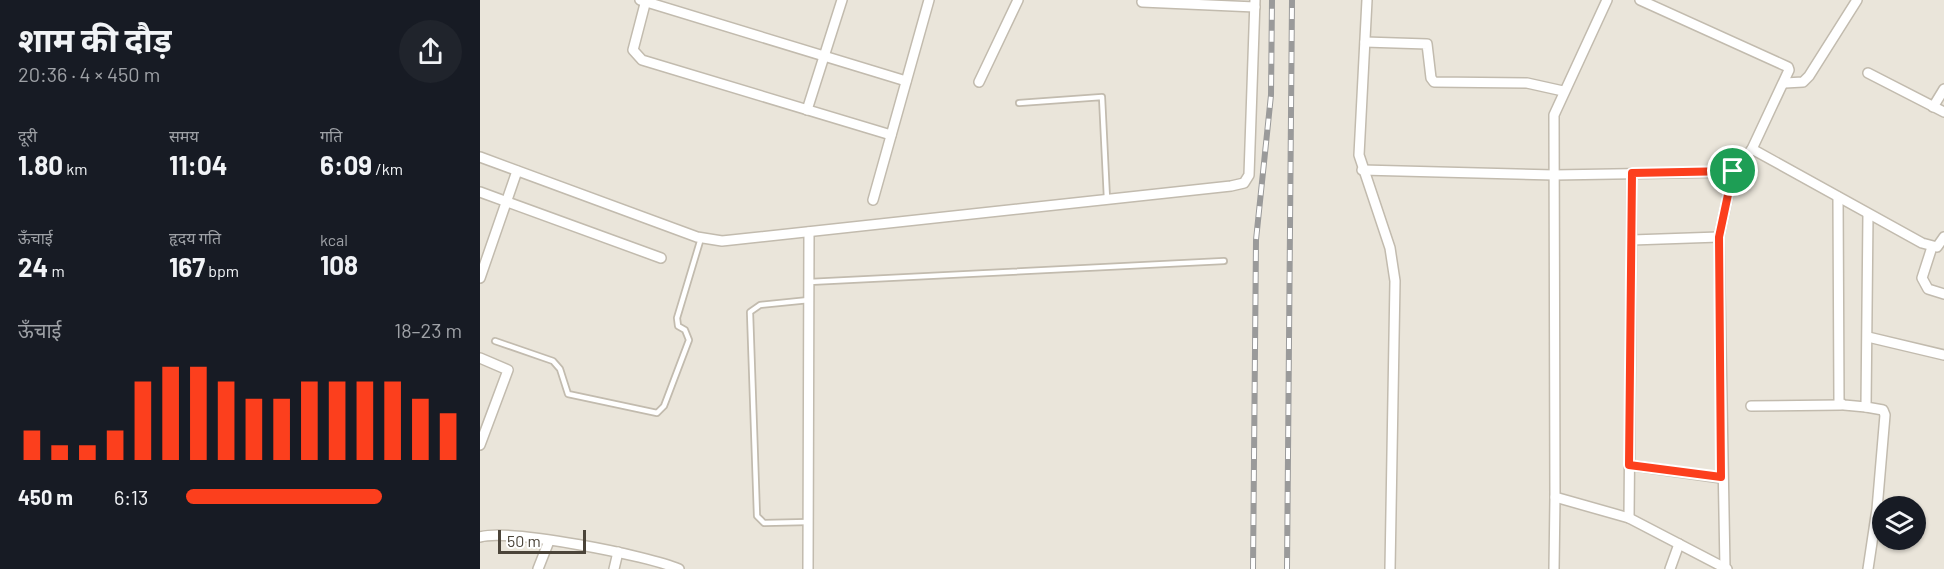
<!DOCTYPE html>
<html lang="hi">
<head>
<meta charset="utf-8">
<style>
  :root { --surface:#171b24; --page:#20242c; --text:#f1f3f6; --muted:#9ea1a6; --accent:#fc3f1d }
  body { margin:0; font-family:Barlow,"Noto Sans Devanagari",sans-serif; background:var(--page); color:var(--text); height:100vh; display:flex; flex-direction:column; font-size:22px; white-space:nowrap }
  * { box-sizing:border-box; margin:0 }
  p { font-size:20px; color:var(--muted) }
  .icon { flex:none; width:33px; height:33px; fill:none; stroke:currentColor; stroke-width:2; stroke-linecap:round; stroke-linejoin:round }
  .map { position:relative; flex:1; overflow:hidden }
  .drawer { display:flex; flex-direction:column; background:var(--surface); width:480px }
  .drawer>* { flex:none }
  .buttons { position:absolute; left:1392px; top:496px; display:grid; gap:12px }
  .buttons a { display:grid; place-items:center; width:54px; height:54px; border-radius:50%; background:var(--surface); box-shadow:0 2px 4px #0004; font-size:30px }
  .scale { position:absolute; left:18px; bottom:15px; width:88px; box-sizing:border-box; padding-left:6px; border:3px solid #4b4439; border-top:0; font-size:16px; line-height:21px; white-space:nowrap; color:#4b4439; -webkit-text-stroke:4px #fff; paint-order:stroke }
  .pin { position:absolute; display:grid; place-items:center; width:51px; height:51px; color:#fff; margin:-26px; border:3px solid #fff; border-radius:50%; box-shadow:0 2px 6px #0007 }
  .round { display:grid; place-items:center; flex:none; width:63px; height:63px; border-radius:32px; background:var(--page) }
  .head { display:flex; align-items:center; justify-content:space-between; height:102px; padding:0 18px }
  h1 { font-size:33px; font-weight:700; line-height:45px }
  .metrics { display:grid; grid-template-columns:repeat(3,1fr); gap:9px; height:102px; padding:6px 18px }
  .metrics div { display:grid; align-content:center }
  .metrics b { font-size:26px; font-weight:700 }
  .metrics small { font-size:16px; font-weight:400 }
  .metrics p { font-size:16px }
  .chart { height:168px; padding:12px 18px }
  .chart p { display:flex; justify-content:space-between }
  .chart svg { width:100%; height:108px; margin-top:6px; stroke:var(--accent); stroke-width:6 }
  ul { padding:0 18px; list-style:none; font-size:20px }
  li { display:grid; grid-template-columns:96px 72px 1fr; align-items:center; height:45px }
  li i { height:15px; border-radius:8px; background:var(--accent) }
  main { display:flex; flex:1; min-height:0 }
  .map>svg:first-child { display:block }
  .residential { fill:#eae5da; fill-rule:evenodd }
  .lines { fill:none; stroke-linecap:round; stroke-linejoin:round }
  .service-casing { stroke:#c2bbae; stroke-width:8 }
  .minor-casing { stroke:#c2bbae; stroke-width:12 }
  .service { stroke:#fff; stroke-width:4.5 }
  .minor { stroke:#fff; stroke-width:9 }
  .rail-casing { stroke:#9a9a9a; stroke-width:6 }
  .rail { stroke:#fff; stroke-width:4; stroke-dasharray:11; stroke-linecap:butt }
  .route-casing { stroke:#fff; stroke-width:12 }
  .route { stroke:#fc3f1d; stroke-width:8 }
</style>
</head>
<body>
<main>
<section class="drawer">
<div class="head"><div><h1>शाम की दौड़</h1><p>20:36 · 4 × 450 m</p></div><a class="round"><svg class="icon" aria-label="share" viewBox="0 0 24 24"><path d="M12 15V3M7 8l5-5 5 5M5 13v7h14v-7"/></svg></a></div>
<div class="metrics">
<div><p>दूरी</p><b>1.80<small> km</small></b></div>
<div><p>समय</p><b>11:04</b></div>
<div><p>गति</p><b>6:09<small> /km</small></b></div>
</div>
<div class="metrics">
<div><p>ऊँचाई</p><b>24<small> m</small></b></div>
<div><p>हृदय गति</p><b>167<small> bpm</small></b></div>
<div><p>kcal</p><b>108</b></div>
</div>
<div class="chart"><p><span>ऊँचाई</span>18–23 m</p>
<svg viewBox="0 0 160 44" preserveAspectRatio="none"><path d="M5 44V32M15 44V38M25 44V38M35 44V32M45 44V12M55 44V6M65 44V6M75 44V12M85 44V19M95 44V19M105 44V12M115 44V12M125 44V12M135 44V12M145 44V19M155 44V25"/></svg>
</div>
<ul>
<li><b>450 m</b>6:13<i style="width:71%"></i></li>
</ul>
</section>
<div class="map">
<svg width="1464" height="569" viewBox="0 0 1464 569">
  <rect width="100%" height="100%" fill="#f6f3ec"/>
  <!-- residential -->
  <path class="residential" d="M0,0h1464v569h-1464zM1402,507h34v33h-34z"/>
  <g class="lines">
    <!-- service casing -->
    <g class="service-casing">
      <g id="service">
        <path d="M539,103l83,-6 5,102"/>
        <path d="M329,282l415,-21"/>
        <path d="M15,341l58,20 7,8 8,25 89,19 7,-7 25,-66 -4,-10 -7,-4 -1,-8 24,-80"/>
        <path d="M328,522l-44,1 -7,-7 -7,-204 10,-7 49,-5"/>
      </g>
    </g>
    <!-- minor casing -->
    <g class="minor-casing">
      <g id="minor">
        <path d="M160,0l266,81"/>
        <path d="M166,0l-13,50 9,10 249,75"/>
        <path d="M887,0l-8,155 31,93 5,33 -5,288"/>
        <path d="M1127,0l-53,115 1,382 74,21 98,51"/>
        <path d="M1160,0l148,67 1,3 -37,79 170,94 15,4 7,-10"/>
        <path d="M662,2l113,5"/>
        <path d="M885,42l62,2 4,34 3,4 93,1 36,8"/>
        <path d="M1388,73l76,39"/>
        <path d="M499,82l39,-82"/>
        <path d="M1305,83l18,-1 6,-6 48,-76"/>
        <path d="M1453,107l11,-18"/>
        <path d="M327,110l35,-110"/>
        <path d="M0,157l217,80 25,4 509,-55 13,-3 5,-8 6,-175"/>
        <path d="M882,170l192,5 179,-3"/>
        <path d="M0,192l181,66"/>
        <path d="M1358,197l1,205 5,3 22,2"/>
        <path d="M393,200l56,-200"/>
        <path d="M1152,240l87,-3"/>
        <path d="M1452,247l-10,31 6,11 16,5"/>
        <path d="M0,278l37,-107"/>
        <path d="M1388,337l76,18"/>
        <path d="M0,358l28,12 -28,75"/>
        <path d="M1271,406l90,-1"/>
        <path d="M1149,465l92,13"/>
        <path d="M1149,518l3,-345"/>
        <path d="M0,537c28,-9 170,19 199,32"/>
        <path d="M1245,568l-6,-331 14,-65 19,-23"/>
        <path d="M58,569l11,-28"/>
        <path d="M134,569l4,-17"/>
        <path d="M328,569l1,-337"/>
        <path d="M1074,569l1,-72"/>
        <path d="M1190,569l9,-25"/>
        <path d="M1388,569l9,-60 8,-94 -2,-5 -17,-3 2,-193"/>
      </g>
    </g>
    <!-- service -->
    <use href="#service" class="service"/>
    <!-- minor -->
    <use href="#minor" class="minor"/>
    <!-- rail casing -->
    <g class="rail-casing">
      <g id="rail">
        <path d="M773,569l3,-329 15,-145 1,-95"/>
        <path d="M807,569l5,-569"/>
      </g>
    </g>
    <!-- rail -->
    <use href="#rail" class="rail"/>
  </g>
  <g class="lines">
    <!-- route casing -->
    <g class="route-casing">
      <path id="route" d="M1253,171l-14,66 2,240 -92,-12 3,-292z"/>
    </g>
    <!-- route -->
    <use href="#route" class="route"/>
  </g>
</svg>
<div class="buttons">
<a><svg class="icon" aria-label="layers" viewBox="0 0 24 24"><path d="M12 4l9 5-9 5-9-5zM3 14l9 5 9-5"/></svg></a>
</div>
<div class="scale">50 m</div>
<div class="pin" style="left:1253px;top:171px;background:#1e9e55"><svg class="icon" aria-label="arrive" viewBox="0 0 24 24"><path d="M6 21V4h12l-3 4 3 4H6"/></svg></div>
</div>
</main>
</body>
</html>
